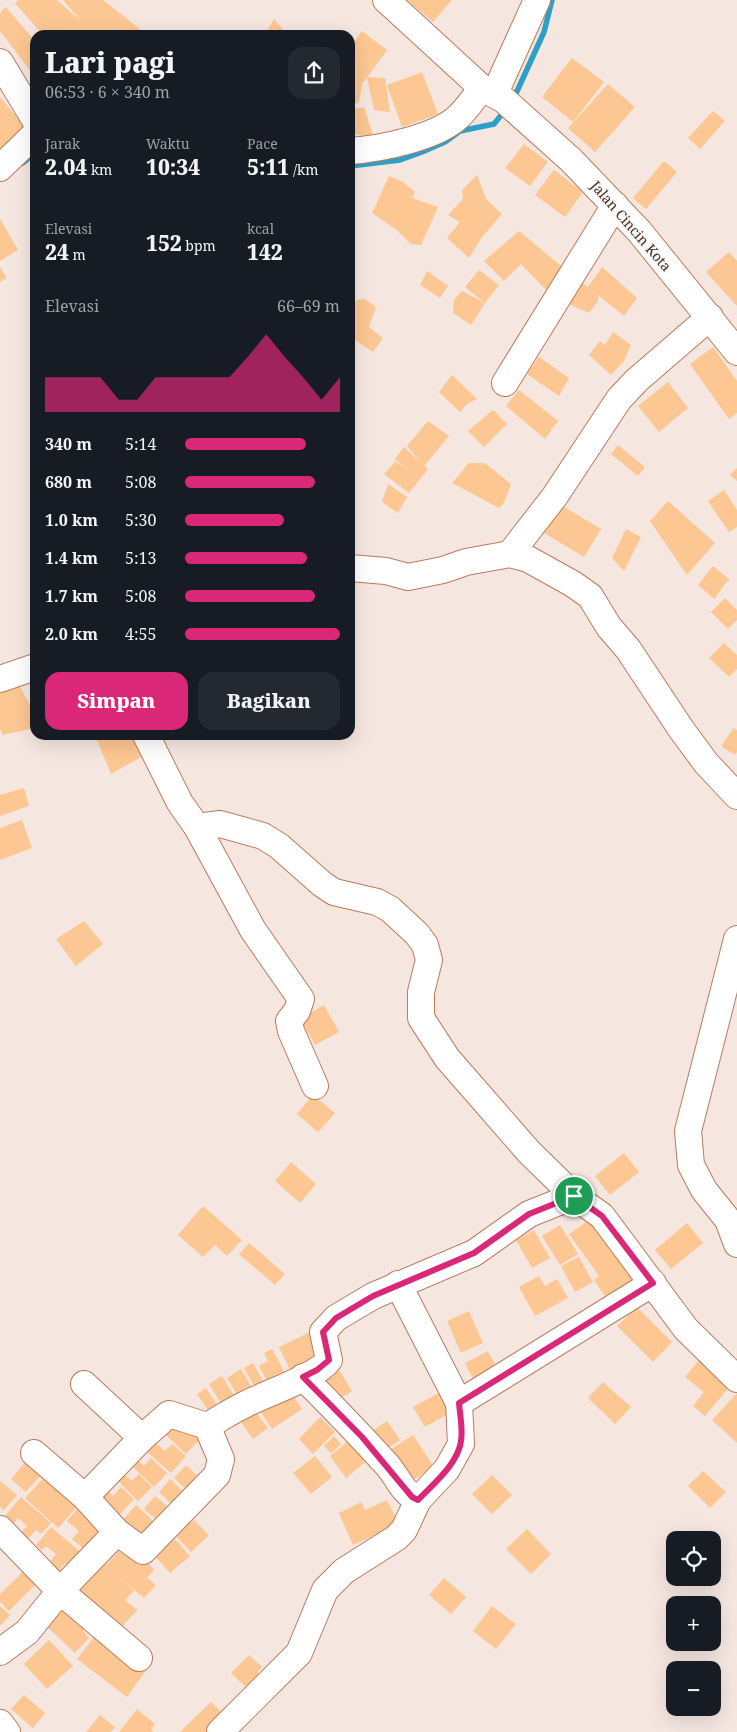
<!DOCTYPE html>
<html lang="id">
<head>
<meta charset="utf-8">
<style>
  :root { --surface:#171b24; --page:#242831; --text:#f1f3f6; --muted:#9ea1a6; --accent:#db2777 }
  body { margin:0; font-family:"Noto Serif",serif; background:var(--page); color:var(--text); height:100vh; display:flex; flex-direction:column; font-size:19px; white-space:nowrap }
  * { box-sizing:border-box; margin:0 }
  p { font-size:16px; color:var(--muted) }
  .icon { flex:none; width:28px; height:28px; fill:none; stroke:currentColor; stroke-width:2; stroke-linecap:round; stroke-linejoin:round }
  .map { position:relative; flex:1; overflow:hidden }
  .details { position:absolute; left:30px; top:30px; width:325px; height:710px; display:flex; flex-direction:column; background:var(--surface); border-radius:15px; box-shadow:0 5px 20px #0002 }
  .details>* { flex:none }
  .buttons { position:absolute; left:666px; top:1531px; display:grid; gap:10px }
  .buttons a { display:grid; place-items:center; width:55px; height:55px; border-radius:10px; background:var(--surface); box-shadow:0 5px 20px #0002; font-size:25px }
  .pin { position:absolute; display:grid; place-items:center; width:42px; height:42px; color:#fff; margin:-21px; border:2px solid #fff; border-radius:50%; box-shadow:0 1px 5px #0007 }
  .round { display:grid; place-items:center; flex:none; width:52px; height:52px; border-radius:15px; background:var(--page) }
  .summary { display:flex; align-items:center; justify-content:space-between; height:85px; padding:0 15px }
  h1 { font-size:28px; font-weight:800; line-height:38px }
  .metrics { display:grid; grid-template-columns:repeat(3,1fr); gap:8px; height:85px; padding:5px 15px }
  .metrics div { display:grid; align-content:center }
  .metrics b { font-size:21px; font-weight:800 }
  .metrics small { font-size:14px; font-weight:400 }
  .metrics p { font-size:14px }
  .chart { height:140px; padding:10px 15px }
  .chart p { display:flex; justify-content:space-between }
  .chart svg { width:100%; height:90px; margin-top:5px; fill:var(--accent); opacity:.7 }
  .button { display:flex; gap:10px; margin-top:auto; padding:10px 15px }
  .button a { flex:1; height:58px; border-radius:15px; background:var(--accent); color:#fff; font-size:20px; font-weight:800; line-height:58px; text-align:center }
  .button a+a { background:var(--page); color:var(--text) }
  ul { padding:0 15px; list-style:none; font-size:16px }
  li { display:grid; grid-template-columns:80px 60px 1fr; align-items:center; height:38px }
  li i { height:12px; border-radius:6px; background:var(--accent) }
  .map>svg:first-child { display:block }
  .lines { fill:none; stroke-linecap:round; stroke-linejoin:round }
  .stream { stroke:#2da0c8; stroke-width:5.5 }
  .building { fill:#fcc792 }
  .minor-casing { stroke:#bb7b5c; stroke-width:28 }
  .minor { stroke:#fff; stroke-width:26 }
  .route-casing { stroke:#fff; stroke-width:10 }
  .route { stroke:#db2777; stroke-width:6 }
  .labels { text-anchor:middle; stroke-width:4; stroke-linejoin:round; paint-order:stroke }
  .street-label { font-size:14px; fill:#4b3023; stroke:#f7f7f7 }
</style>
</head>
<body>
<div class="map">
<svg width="737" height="1732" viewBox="0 0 737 1732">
  <rect width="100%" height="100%" fill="#f5e6e0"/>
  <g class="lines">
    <!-- stream -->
    <g class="stream">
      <path d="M513,100l31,-68 8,-32"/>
      <path d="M23,163l12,-10"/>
      <path d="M350,166l50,-6 22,-8 23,-10 15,-11 34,-7 12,-15"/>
    </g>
  </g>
  <!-- building -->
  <g class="building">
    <path d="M18,0h39l24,21 -18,-21h40l37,29 -3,6h-94l-28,-32z"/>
    <path d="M407,0h45l-19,22z"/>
    <path d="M6,7l29,34v36l-35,-46v-18z"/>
    <path d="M274,19l14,16h-24z"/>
    <path d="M362,31l25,19 -25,34 -3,19 -9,1v-56z"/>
    <path d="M572,58l32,24 -31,40 -31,-25z"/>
    <path d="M422,72l16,42 -36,13 -15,-42z"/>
    <path d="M367,77l18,1 5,34 -16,-2z"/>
    <path d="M608,84l27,23 -40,45 -27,-24z"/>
    <path d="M0,97l29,35 -29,20z"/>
    <path d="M364,107l10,31 -20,-4 -4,-9v-15z"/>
    <path d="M713,111l12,10 -25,28 -12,-11z"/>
    <path d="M524,144l24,18 -18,24 -25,-18z"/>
    <path d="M664,161l13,11 -31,37 -13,-11z"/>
    <path d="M554,170l29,22 -18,25 -30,-22z"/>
    <path d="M477,175l9,24 16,15 -20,23 -13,21 -22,-20 13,-16 -12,-7 15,-16 -1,-9z"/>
    <path d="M389,176l14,6 12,10 -3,6 26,9 -17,38 -10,-1 -13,-13 -26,-18z"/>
    <path d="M0,219l18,31 -18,11z"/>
    <path d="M519,231l42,35v15l-10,14 -30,-31 -17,17 -20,-20z"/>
    <path d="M729,252l8,9v45l-31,-34z"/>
    <path d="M0,267l7,11 -7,4z"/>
    <path d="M602,267l35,31 -13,18 -26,-21v6l-9,12 -23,-10 11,-23 11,7z"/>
    <path d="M479,270l20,15 -14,18 -20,-16z"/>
    <path d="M427,271l21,15 -8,12 -20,-13z"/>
    <path d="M462,291l23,12 -14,22 -18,-12 1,-13z"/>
    <path d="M365,299l11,8 -7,20 14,11 -10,14 -23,-15v-26l7,-11z"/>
    <path d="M613,332l18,13 -7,16 -13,14 -22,-20 11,-14 5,4z"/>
    <path d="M713,347l24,34v32l-8,6 -39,-55z"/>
    <path d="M539,357l30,21 -10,18 -32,-22z"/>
    <path d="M452,375l25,24 -10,5 -7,8 -21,-20z"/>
    <path d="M668,382l20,26 -29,24 -21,-26z"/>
    <path d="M519,390l39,31 -13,18 -39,-33z"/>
    <path d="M493,410l14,14 -23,23 -16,-16z"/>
    <path d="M428,421l21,15 -25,30 -17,-20z"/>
    <path d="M618,445l27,22 -7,9 -27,-22z"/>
    <path d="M404,447l24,22 -19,24 -25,-19 12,-13 17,13 -18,-15z"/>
    <path d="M469,463h16l26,21 -7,19 -5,5 -47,-25z"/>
    <path d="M737,468v13l-7,-6z"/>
    <path d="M388,484l19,13 -9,16 -16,-11z"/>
    <path d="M724,490l13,20v17l-8,5 -21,-31z"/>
    <path d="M668,501l47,42 -28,32 -37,-54z"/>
    <path d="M561,505l40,24 -17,28 -40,-24z"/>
    <path d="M626,529l15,8 -17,34 -12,-13z"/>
    <path d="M713,566l16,13 -15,20 -16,-14z"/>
    <path d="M725,598l12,12v10l-9,9 -17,-17z"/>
    <path d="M724,643l13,12v14l-8,8 -20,-19z"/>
    <path d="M18,683l17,31v14l-32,7 -3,-6v-36z"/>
    <path d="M734,728l3,2v22l-2,3 -14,-9z"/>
    <path d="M95,735h40l8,21 -32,18z"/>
    <path d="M24,788l5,18 -29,10v-21z"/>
    <path d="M22,820l10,28 -32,12v-32z"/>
    <path d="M84,921l19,23 -27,22 -20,-27z"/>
    <path d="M324,1005l15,27 -24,13 -15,-26z"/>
    <path d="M313,1095l22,18 -17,19 -21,-18z"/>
    <path d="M624,1153l15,19 -29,23 -15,-19z"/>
    <path d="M291,1162l25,22 -16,19 -25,-22z"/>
    <path d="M203,1206l39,34 -15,16 -12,-11 -12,12 -25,-22z"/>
    <path d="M596,1215l44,61 -33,23 -13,-19 5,-4 -30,-42z"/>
    <path d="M687,1223l16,20 -32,26 -16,-19z"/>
    <path d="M560,1225l18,29 -18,11 -18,-29z"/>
    <path d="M534,1230l16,28 -18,10 -16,-28z"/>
    <path d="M249,1243l36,31 -10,11 -36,-31z"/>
    <path d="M579,1257l14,25 -18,10 -14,-26z"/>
    <path d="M539,1276l6,10 12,-7 11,19 -33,18 -16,-29z"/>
    <path d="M637,1307l35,35 -19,20 -36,-36z"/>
    <path d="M469,1311l14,32 -22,10 -14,-32z"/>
    <path d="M312,1331l14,27 -34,16 -13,-27z"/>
    <path d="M272,1349l14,26 -17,10 -10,-19 9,-5 -4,-8z"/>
    <path d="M488,1351l13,24 -24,12 -12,-24z"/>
    <path d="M699,1360l31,26 -25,30 -12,-10 11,-14 -19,-15z"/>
    <path d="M253,1363l13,23 -9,5 -13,-23z"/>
    <path d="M338,1368l14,23 -19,12 -14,-23z"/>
    <path d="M241,1369l15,25 -14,9 -15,-25z"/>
    <path d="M222,1376l16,26 -13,8 -16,-26z"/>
    <path d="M603,1382l28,25 -16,17 -27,-26z"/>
    <path d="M206,1388l16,24 -9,6 -16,-24z"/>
    <path d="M444,1390l11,20 -30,17 -12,-20z"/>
    <path d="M290,1391l12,18 -30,20 -12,-18z"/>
    <path d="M737,1393v50l-25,-23z"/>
    <path d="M249,1404l19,24 -15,11 -18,-25z"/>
    <path d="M320,1417l15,15 -22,22 -14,-15z"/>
    <path d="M387,1421l13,19 -18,12 -13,-19z"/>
    <path d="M174,1426l9,8 7,-8 12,11 -16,17 -20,-19z"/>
    <path d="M413,1435l21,32 -26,16 -20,-32z"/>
    <path d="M334,1436l7,8 -10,9 -7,-7z"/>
    <path d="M352,1438l17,21 -23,19 -16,-22z"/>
    <path d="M152,1440l13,11 7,-7 14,12 -15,17 -27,-24z"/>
    <path d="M315,1456l17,21 -21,17 -18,-21z"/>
    <path d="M30,1457l15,13 -19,22 -15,-13z"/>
    <path d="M136,1458l8,8 7,-8 16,15 -13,14 -24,-23z"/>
    <path d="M186,1465l18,17 -12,13 -18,-17z"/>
    <path d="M703,1471l23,21 -16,16 -22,-22z"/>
    <path d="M49,1472l33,29 -24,27 -33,-30z"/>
    <path d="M124,1474l8,7 7,-7 13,13 -14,14 -21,-21z"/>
    <path d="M492,1475l20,20 -20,19 -20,-20z"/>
    <path d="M170,1479l18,17 -11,13 -18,-17z"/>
    <path d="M0,1481l17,14 -13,15 -4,-3z"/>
    <path d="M121,1487l13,12 -15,16 -18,-18 7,-6 5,5z"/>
    <path d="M155,1496l18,15 -12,13 -17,-15z"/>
    <path d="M21,1497l30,26 -10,11 -5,-4 -8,9 -7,-6 6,-7 -9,-8 -5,7 -9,-8z"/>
    <path d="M387,1500l12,24 -46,21 -14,-32 22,-11 4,8z"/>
    <path d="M83,1502l26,30 -19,22 -18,-15 7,-8 -12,-10z"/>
    <path d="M136,1505l17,16 -5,6 4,4 -8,8 -21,-19z"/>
    <path d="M185,1517l5,6 4,-3 15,15 -18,17 -15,-16 5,-5 -5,-5z"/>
    <path d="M51,1527l32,27 -12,14 -6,-5 -7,9 -10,-8 8,-10 -10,-8 -4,4 -6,-5z"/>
    <path d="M527,1529l24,25 -20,20 -25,-25z"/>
    <path d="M172,1536l18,20 -20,17 -16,-18z"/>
    <path d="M131,1544l23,26 -7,8 9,7 -12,13 -26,-22 16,15 -9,9 12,10 -20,22 -50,-38 37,-31 2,2 13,-14 3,2z"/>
    <path d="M24,1571l12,13 -27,27 -9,-9v-8z"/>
    <path d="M444,1578l22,19 -15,17 -22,-19z"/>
    <path d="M65,1599l23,22 -5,10 6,7 -14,15 -31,-29z"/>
    <path d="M0,1606l10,9 -10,11z"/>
    <path d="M492,1606l24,18 -20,25 -23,-18z"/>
    <path d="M98,1632l49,37 -20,28 -50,-38z"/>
    <path d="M49,1640l24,26 -26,23 -23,-25z"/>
    <path d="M249,1655l13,12 -5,5 8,7 -13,14 -21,-20z"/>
    <path d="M24,1695l21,18 -12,15 -22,-19z"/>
    <path d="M211,1702l15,15 -15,15h-31z"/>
    <path d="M137,1709l18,15 -4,5 3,3h-35z"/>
    <path d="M100,1715l15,12 -5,5h-24z"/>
  </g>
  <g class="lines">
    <!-- minor casing -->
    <g class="minor-casing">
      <g id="minor">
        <path d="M386,0l96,88 22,12 67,60 68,71 98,121"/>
        <path d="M0,62l35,58"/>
        <path d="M495,93l42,-93"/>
        <path d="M350,151c30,-2 84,-13 107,-33 9,-8 17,-20 25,-30"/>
        <path d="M0,168l35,-34"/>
        <path d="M505,383l110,-178"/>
        <path d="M510,554l45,-58 64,-97 18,-19 73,-63"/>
        <path d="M350,568l36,3 22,6 35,-7 23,-8 44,-8 18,5 45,25 17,12 19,31 19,22 53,80 25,34 31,33"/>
        <path d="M0,679l35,-12"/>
        <path d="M146,735l34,68 17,24 23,-3 43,12 16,10 43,38 12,8 43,10 13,7 27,25 8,11 4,15 -8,32v26l26,40 82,94 45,44 28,20 84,113 51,50"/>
        <path d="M197,827l56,103 48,69 -4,12 -8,10 2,10 24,55"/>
        <path d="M737,939l-49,192 3,34 13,25 24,30 9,24"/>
        <path d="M303,1377c29,29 57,58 85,89 10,12 15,27 30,34"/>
        <path d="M84,1384l58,54"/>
        <path d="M459,1403l194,-120"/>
        <path d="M34,1453l51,44"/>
        <path d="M0,1529l60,62 79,67"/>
        <path d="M117,1532l26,19 74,-76 4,-16 -14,-33"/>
        <path d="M0,1652l27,-20 33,-41 57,-59 -32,-35 57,-59 27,-24 38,12c13,-7 24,-15 37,-21 20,-11 73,-28 85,-45l-6,-28 13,-14 37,-22 101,-43 55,-39 45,-18"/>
        <path d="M0,1723l7,9"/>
        <path d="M220,1732l79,-79 26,-63 19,-19 52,-33 8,-8 14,-30 29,-31 14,-25 -2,-41 -61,-119"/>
      </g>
    </g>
    <!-- minor -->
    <use href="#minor" class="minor"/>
  </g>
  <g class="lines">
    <!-- route casing -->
    <g class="route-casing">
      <path id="route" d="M574,1196l28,20 51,67 -194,120c1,12 4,26 2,38 -3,23 -28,43 -43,59l-6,-3 -50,-60 -59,-60 14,-7 12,-10 -6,-28 13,-14 37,-22 101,-43 55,-39z"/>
    </g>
    <!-- route -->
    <use href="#route" class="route"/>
  </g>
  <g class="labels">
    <!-- street labels -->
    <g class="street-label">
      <text transform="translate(631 226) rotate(49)" y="5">Jalan Cincin Kota</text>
    </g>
  </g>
</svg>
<div class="buttons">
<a><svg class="icon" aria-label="locate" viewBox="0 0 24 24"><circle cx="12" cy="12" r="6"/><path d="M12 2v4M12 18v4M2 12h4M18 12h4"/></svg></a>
<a>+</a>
<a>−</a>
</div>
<div class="pin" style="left:574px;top:1196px;background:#1e9e55"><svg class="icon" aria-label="arrive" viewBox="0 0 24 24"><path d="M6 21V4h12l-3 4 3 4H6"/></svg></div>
<section class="details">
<div class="summary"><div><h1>Lari pagi</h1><p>06:53 · 6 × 340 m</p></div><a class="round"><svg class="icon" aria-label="share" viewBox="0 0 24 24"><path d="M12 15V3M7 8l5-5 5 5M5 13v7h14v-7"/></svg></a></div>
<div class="metrics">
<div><p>Jarak</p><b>2.04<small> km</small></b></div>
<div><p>Waktu</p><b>10:34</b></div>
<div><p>Pace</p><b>5:11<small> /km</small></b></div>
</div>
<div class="metrics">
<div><p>Elevasi</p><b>24<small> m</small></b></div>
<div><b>152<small> bpm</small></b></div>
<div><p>kcal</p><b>142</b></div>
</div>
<div class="chart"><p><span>Elevasi</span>66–69 m</p>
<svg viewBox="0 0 160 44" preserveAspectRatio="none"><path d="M0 44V27L10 27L20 27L30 27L40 38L50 38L60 27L70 27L80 27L90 27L100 27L110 17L120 6L130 17L140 27L150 38L160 27V44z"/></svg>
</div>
<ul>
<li><b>340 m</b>5:14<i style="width:78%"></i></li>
<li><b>680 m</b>5:08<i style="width:84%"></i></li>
<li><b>1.0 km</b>5:30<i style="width:64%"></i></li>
<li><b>1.4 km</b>5:13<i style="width:79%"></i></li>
<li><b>1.7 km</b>5:08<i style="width:84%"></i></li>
<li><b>2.0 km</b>4:55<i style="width:100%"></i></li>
</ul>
<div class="button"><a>Simpan</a><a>Bagikan</a></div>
</section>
</div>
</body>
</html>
